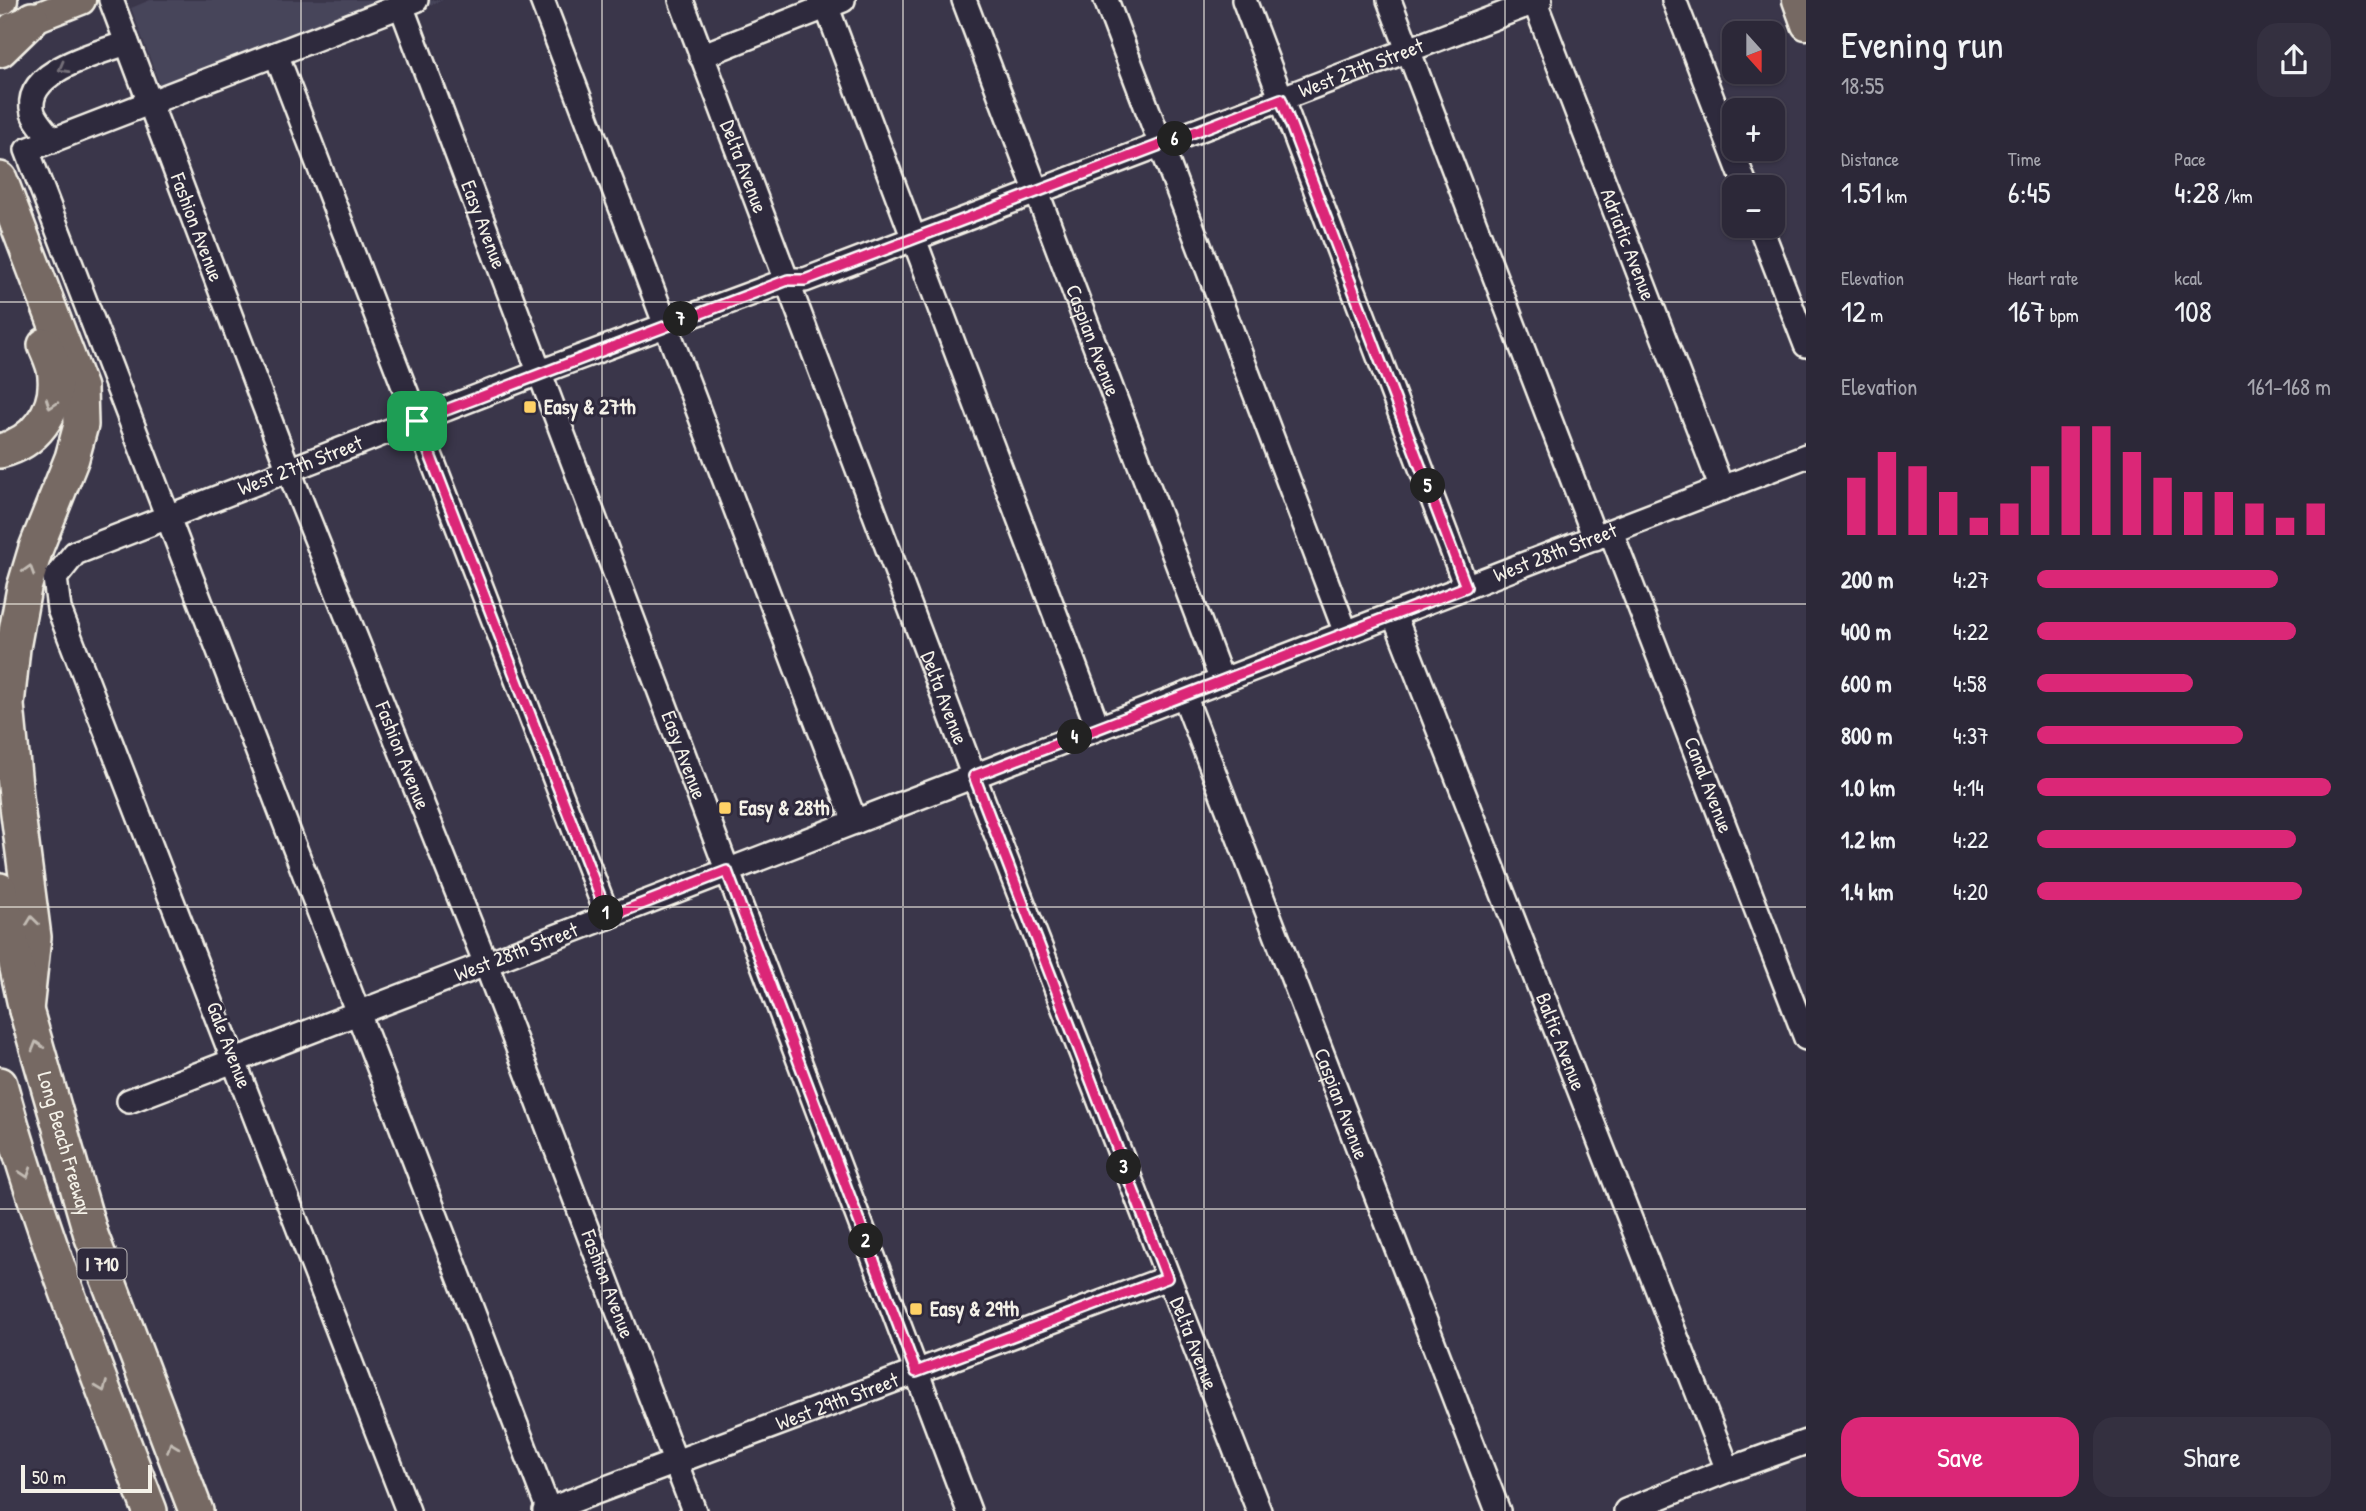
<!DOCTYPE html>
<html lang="en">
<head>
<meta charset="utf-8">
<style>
  :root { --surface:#2c2838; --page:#343040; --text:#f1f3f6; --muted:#a6a6ae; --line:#484453; --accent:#db2777 }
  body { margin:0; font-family:"Patrick Hand",sans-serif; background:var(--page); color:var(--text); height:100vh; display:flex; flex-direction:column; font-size:26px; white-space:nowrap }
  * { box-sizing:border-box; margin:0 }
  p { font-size:23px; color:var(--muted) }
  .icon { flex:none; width:38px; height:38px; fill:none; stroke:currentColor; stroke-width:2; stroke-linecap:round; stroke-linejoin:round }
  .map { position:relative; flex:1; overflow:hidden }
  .drawer { display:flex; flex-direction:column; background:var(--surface); width:560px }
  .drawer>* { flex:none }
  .needle { width:46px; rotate:159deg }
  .controls { position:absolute; left:1722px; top:21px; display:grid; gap:14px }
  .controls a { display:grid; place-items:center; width:63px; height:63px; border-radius:14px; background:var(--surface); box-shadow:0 2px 5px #0004,0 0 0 2px var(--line); font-size:35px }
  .scale { position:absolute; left:21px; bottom:18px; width:131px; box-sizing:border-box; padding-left:7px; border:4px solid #f4f1e8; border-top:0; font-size:19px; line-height:24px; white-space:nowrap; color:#f4f1e8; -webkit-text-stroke:5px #2f2a3d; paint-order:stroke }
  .pin { position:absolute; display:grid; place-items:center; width:60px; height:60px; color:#fff; margin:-30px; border-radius:14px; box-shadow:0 4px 10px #0006 }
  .km { position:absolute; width:35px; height:35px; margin:-18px; border-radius:50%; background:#222; color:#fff; font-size:19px; line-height:35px; text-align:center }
  .round { display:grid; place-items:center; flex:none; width:74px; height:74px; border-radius:21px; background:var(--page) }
  .summary { display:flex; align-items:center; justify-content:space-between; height:119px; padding:0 35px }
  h1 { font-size:38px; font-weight:600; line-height:52px }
  .stats { display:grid; grid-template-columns:repeat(3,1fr); gap:10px; height:119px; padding:7px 35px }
  .stats div { display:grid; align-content:center }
  .stats b { font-size:30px; font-weight:600 }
  .stats small { font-size:19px; font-weight:400 }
  .stats p { font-size:19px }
  .chart { height:196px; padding:14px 35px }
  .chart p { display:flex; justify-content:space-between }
  .chart svg { width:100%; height:126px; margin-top:7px; stroke:var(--accent); stroke-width:6 }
  .action { display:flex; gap:14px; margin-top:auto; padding:14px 35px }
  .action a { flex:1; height:80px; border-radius:21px; background:var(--accent); color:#fff; font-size:28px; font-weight:600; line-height:80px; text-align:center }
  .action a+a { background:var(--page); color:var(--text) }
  ul { padding:0 35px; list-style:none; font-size:23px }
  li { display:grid; grid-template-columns:112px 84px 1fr; align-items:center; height:52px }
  li i { height:18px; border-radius:9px; background:var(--accent) }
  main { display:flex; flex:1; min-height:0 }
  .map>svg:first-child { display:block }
  .built { fill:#47445a }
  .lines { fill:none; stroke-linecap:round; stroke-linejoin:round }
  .minor-casing { stroke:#f4f1e8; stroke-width:28 }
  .major-casing { stroke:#f4f1e8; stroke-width:33 }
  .highway-casing { stroke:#f4f1e8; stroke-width:38 }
  .minor { stroke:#2f2a3d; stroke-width:23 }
  .major { stroke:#766964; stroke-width:28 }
  .highway { stroke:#766964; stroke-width:33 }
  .oneway { stroke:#747079 }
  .oneway2 { stroke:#c2bbb3 }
  .route-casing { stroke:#fff; stroke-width:14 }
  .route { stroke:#db2777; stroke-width:9 }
  .grid { fill:none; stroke:#f4f1e8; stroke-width:2; stroke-opacity:0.55 }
  .poi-dot { fill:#ffd166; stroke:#2f2a3d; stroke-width:2.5 }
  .labels { text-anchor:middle; stroke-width:6; stroke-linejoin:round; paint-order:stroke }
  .shield { fill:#2f2a3d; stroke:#b9b5b5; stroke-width:2 }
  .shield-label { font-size:19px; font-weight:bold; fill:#f4f1e8 }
  .street-label { font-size:21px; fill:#f4f1e8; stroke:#2f2a3d }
  .poi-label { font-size:21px; font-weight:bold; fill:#f4f1e8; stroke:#2f2a3d; text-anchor:start }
</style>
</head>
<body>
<main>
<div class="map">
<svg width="1806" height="1511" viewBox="0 0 1806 1511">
  <rect width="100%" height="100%" fill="#3a364a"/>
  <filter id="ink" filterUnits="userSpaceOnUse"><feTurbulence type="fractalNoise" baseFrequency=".0143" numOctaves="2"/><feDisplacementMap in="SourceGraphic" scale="14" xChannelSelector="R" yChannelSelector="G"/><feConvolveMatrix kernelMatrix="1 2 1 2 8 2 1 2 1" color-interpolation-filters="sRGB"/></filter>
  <g filter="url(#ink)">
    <!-- built -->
    <path class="built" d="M150,0h293l-275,107 -37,-99z"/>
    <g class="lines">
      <!-- minor casing -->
      <g class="minor-casing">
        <g id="minor">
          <path id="s1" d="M111,0l178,471 197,493 208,547"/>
          <path id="s2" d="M399,0l570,1511"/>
          <path d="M416,0l-389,150 522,1361"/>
          <path d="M542,0l313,822"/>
          <path id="s3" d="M681,0l293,777 285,734"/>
          <path d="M824,0l274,728"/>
          <path id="s4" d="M964,0l258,681"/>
          <path d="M1106,0l240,633"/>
          <path d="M1244,0l222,587"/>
          <path d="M1389,0l206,538"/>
          <path id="s5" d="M1534,0l188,489"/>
          <path d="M1674,0l72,187"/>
          <path d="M276,54l332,863"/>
          <path d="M701,56l142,-56"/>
          <path d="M52,141c-5,-10 -15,-17 -19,-28 -12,-42 66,-60 94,-70"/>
          <path d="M1760,226l46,119"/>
          <path id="s6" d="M1611,532l195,506"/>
          <path id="s7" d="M1394,615l334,855"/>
          <path id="s8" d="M1184,695l314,816"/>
          <path id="s9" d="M129,1101l1677,-645"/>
          <path id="s10" d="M408,1511l-349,-902 -4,-31 20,-25 484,-188 229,-85h17l735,-280"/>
          <path id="s11" d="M545,1511l622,-233"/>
          <path d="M1626,1511l102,-41 78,-28"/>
        </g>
      </g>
      <!-- major casing -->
      <g class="major-casing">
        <g id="major">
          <path d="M1797,0l9,25"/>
          <path d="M0,1l3,-1"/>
          <path d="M12,27l69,-27"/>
        </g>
      </g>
      <!-- highway casing -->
      <g class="highway-casing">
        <g id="highway">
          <path d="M0,50l32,-31"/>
          <path d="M0,179l80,209 1,37 -9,33 -36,90 -12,40 -11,60 -6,57 10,101 17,131 -8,73"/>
          <path d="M0,451c34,-8 58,-39 55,-74 0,-11 -6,-22 -10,-32"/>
          <path id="s12" d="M0,890l26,120 65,225 105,276"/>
          <path d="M0,1084c40,146 96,286 150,427"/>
        </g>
      </g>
      <!-- minor -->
      <use href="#minor" class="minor"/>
      <!-- major -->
      <use href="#major" class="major"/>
      <!-- highway -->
      <use href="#highway" class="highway"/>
    </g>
    <!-- one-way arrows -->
    <defs><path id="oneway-chevron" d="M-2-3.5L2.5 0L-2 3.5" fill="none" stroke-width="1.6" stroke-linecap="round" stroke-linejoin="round" transform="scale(1.75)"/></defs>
    <use class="oneway" href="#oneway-chevron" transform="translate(63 68) rotate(151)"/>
    <g class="oneway2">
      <use href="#oneway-chevron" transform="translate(51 404) rotate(109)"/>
      <use href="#oneway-chevron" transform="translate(29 570) rotate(-73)"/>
      <use href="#oneway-chevron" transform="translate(32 921) rotate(-97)"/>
      <use href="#oneway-chevron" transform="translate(37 1046) rotate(-106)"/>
      <use href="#oneway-chevron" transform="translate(26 1173) rotate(72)"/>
      <use href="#oneway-chevron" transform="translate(102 1387) rotate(69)"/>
      <use href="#oneway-chevron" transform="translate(172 1447) rotate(-111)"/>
    </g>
  </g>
  <g class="lines" filter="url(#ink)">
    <!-- route casing -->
    <g class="route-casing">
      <path id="route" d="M1281,99l185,488 -492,189 193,502 -251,94 -189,-501 -119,46 -191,-496 371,-141h17z"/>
    </g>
    <!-- route -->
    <use href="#route" class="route"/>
  </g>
  <!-- grid -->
  <path class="grid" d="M301,0v1511M602,0v1511M903,0v1511M1204,0v1511M1505,0v1511M0,302h1806M0,604h1806M0,907h1806M0,1209h1806"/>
  <!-- markers -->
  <g class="poi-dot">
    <rect x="523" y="400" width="14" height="14" rx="3.5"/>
    <rect x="718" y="801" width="14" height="14" rx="3.5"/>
    <rect x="909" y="1302" width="14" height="14" rx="3.5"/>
  </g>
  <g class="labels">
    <!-- shield labels -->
    <rect class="shield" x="77.5" y="1248.5" width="49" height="31" rx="5"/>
    <g class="shield-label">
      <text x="102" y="1271">I 710</text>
    </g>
    <!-- street labels -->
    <g class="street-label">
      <text dy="7" stroke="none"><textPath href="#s10" startOffset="2406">West 27th Street</textPath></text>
      <text dy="7" stroke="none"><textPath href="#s3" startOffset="178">Delta Avenue</textPath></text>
      <text dy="7" stroke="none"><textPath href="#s2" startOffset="240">Easy Avenue</textPath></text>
      <text dy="7" stroke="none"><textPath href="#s1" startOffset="243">Fashion Avenue</textPath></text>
      <text dy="7" stroke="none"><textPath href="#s5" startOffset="262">Adriatic Avenue</textPath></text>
      <text dy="7" stroke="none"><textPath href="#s4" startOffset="364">Caspian Avenue</textPath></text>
      <text dy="7" stroke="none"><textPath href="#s10" startOffset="1272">West 27th Street</textPath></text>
      <text dy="7" stroke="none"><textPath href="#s9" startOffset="1528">West 28th Street</textPath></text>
      <text dy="7" stroke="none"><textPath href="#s3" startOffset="746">Delta Avenue</textPath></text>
      <text dy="7" stroke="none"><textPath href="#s1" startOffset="810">Fashion Avenue</textPath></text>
      <text dy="7" stroke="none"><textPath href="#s2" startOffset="807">Easy Avenue</textPath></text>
      <text dy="7" stroke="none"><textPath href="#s6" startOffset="271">Canal Avenue</textPath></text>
      <text dy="7" stroke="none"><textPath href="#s9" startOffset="415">West 28th Street</textPath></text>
      <text dy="7" stroke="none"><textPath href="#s7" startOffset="458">Baltic Avenue</textPath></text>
      <text transform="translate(229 1045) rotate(69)" y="7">Gale Avenue</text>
      <text dy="7" stroke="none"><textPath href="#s8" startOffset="438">Caspian Avenue</textPath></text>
      <text dy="7" stroke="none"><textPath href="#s12" startOffset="262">Long Beach Freeway</textPath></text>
      <text dy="7" stroke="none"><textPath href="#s1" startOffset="1377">Fashion Avenue</textPath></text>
      <text dy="7" stroke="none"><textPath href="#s3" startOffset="1438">Delta Avenue</textPath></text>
      <text dy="7" stroke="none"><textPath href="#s11" startOffset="312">West 29th Street</textPath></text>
    </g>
    <!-- poi labels -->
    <g class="poi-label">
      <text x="544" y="414">Easy &amp; 27th</text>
      <text x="739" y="815">Easy &amp; 28th</text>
      <text x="930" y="1316">Easy &amp; 29th</text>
    </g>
  </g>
</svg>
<div class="controls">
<a><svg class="needle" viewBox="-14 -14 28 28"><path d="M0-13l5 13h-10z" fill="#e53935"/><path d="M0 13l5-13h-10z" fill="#a6a6ae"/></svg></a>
<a>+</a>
<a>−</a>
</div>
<div class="scale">50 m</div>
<div class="pin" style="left:417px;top:421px;background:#1e9e55"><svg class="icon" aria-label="arrive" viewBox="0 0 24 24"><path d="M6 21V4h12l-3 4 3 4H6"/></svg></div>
<b class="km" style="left:606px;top:913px">1</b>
<b class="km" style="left:866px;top:1241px">2</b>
<b class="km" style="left:1124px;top:1167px">3</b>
<b class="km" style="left:1075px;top:737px">4</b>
<b class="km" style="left:1428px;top:486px">5</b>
<b class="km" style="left:1175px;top:139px">6</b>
<b class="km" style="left:681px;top:319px">7</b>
</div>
<section class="drawer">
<div class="summary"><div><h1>Evening run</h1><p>18:55</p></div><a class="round"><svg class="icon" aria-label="share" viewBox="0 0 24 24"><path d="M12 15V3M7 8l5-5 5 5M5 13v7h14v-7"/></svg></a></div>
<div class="stats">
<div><p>Distance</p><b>1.51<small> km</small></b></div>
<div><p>Time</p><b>6:45</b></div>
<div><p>Pace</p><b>4:28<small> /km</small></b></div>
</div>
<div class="stats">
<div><p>Elevation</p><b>12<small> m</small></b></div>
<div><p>Heart rate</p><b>167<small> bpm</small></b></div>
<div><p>kcal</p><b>108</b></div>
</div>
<div class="chart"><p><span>Elevation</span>161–168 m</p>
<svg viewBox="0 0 160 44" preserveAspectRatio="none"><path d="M5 44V24M15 44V15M25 44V20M35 44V29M45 44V38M55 44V33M65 44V20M75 44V6M85 44V6M95 44V15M105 44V24M115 44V29M125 44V29M135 44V33M145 44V38M155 44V33"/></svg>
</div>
<ul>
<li><b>200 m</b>4:27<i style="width:82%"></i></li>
<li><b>400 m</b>4:22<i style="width:88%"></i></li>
<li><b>600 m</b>4:58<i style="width:53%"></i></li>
<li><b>800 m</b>4:37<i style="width:70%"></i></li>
<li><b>1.0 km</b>4:14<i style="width:100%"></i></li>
<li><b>1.2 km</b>4:22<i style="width:88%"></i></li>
<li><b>1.4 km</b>4:20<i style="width:90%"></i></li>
</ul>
<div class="action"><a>Save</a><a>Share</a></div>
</section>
</main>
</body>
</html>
